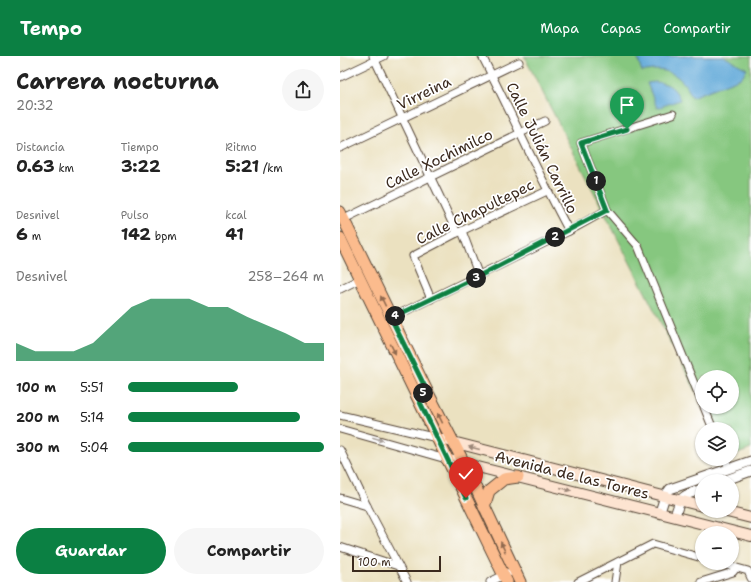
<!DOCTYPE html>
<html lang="es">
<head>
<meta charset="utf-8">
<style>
  :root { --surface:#fff; --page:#f6f6f6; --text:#222; --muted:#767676; --accent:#0b8043 }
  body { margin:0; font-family:"Shantell Sans",sans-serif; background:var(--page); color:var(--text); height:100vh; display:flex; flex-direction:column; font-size:15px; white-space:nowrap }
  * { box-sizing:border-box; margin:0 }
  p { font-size:13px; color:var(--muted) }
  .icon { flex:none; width:22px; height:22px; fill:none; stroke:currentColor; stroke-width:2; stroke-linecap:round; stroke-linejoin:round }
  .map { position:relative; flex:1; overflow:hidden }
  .side { display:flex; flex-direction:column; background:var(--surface); width:340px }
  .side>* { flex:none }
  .controls { position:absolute; left:355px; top:314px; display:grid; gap:8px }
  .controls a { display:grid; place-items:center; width:44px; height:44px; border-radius:50%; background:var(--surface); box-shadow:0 1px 3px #0004; font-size:20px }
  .scale { position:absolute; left:12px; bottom:10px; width:89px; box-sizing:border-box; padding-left:4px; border:2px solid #3b2a1e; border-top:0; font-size:11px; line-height:14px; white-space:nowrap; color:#3b2a1e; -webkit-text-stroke:3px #fff; paint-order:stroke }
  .pin { position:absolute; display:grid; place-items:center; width:34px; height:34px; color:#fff; margin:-41px -17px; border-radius:50% 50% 50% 0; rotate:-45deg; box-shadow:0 0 4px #0007 }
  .pin .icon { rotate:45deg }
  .km { position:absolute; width:20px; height:20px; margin:-10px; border-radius:50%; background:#222; color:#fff; font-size:11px; line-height:20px; text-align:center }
  .round { display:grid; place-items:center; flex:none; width:42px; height:42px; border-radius:21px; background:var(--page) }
  .headline { display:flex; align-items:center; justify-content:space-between; height:68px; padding:0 16px }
  h1 { font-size:22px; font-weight:700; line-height:30px }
  .figures { display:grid; grid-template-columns:repeat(3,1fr); gap:6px; height:68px; padding:4px 16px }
  .figures div { display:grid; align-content:center }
  .figures b { font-size:17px; font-weight:700 }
  .figures small { font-size:11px; font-weight:400 }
  .figures p { font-size:11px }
  .chart { height:112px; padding:8px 16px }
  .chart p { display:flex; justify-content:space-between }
  .chart svg { width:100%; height:72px; margin-top:4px; fill:var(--accent); opacity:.7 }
  .button { display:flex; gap:8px; margin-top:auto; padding:8px 16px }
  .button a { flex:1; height:46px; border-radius:24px; background:var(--accent); color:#fff; font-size:16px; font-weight:700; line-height:46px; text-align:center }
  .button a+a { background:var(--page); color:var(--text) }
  ul { padding:0 16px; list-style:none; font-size:13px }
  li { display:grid; grid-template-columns:64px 48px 1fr; align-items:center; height:30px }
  li i { height:10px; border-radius:5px; background:var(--accent) }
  header { display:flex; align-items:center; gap:24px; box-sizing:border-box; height:56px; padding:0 20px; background:var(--accent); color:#fff }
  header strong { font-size:19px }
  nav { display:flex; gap:22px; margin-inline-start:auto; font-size:14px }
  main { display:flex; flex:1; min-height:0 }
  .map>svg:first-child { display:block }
  .green { fill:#86c77f; stroke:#60784e }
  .water { fill:#63aad9; stroke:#4f6a7c }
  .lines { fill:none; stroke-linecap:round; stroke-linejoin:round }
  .minor-casing { stroke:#554536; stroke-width:9 }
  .tertiary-casing { stroke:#554536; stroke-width:11 }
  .secondary-casing { stroke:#554536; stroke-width:12 }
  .primary-casing { stroke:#554536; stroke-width:13 }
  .minor { stroke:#fff; stroke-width:7 }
  .tertiary { stroke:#fff; stroke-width:9 }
  .secondary { stroke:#fde4d1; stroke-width:10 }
  .primary { stroke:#fbbb8d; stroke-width:11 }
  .oneway { fill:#916b50 }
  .oneway2 { fill:#a79f9a }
  .oneway3 { fill:#9c8778 }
  .route-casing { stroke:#fff; stroke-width:8 }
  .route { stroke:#0b8043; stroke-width:5 }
  .labels { text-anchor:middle; stroke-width:3.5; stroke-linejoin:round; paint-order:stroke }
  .street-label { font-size:15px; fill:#3b2a1e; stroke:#fff }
</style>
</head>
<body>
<header>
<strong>Tempo</strong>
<nav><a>Mapa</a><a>Capas</a><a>Compartir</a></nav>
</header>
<main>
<section class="side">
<div class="headline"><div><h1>Carrera nocturna</h1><p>20:32</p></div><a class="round"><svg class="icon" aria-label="share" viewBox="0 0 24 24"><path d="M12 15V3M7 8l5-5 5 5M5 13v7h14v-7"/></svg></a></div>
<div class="figures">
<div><p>Distancia</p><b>0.63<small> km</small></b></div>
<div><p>Tiempo</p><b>3:22</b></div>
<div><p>Ritmo</p><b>5:21<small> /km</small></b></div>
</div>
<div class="figures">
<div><p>Desnivel</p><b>6<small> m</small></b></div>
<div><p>Pulso</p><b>142<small> bpm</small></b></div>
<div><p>kcal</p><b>41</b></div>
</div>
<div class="chart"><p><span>Desnivel</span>258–264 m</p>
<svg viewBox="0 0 160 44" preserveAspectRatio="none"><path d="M0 44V33L10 38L20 38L30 38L40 33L50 22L60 11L70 6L80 6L90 6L100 11L110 11L120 17L130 22L140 27L150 33L160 33V44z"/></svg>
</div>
<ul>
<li><b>100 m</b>5:51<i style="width:56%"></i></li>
<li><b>200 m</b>5:14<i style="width:88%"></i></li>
<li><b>300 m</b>5:04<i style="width:100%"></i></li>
</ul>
<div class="button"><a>Guardar</a><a>Compartir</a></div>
</section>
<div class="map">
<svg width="411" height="526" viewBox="0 0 411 526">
  <rect width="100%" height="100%" fill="#fff"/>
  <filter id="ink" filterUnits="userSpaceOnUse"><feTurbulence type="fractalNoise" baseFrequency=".025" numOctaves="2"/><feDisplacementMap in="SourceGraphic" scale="8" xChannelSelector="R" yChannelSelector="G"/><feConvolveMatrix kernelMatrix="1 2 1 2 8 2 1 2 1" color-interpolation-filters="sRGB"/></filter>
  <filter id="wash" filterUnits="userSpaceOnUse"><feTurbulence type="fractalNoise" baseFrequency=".012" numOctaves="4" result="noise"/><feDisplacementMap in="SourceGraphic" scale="16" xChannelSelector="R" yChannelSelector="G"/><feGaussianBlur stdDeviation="0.9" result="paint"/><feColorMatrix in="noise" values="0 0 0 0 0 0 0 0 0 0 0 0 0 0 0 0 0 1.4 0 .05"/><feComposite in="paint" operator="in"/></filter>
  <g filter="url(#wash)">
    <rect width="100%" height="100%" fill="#ebe1c0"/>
    <!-- green -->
    <path class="green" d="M184,0h227v393l-19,7v-27h-17l-11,-22h28v-30h-30v26z"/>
    <!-- water -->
    <g class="water">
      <path d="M297,0h86l24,13 -6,9 -49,19c-10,-23 -26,-31 -50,-25z"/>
      <path d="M315,26c13,1 20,5 25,18l-23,8 -10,-25z"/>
    </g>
  </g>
  <g filter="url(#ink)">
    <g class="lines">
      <!-- minor casing -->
      <g class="minor-casing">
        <g id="minor">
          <path d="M33,0l84,177"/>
          <path d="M142,0c30,58 56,118 87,175"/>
          <path d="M0,21l44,-21"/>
          <path d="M333,58l-92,29 26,67 31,36 64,157"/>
          <path d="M0,92l179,-86"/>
          <path d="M4,163l201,-98"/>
          <path d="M122,175l17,45"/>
          <path d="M0,233l20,-10"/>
          <path d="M91,243l-18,-43 44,-23 90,-42"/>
          <path d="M51,262l178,-87 38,-21"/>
          <path d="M364,351l9,22"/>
          <path d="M0,359l97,23"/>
          <path d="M0,373l106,30"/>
          <path d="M0,394l27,56 40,76"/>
          <path d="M385,403l4,9"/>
          <path d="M0,442l27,8"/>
          <path d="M0,491l58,19"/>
          <path d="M379,507l29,8 3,7"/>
          <path d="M150,526l24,-12"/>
          <path d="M238,526l75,-38 49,14"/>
          <path d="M275,526l3,-20"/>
          <path d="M361,526l29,-9 3,-1 3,-4"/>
        </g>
      </g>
      <!-- tertiary casing -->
      <g class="tertiary-casing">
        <g id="tertiary">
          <path d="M383,425l28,-10"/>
          <path d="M320,456l5,-16 5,-7 81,-28"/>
          <path d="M335,460c6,-21 7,-20 27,-27"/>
        </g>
      </g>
      <!-- secondary casing -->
      <g class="secondary-casing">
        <g id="secondary">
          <path d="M97,382l265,68"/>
          <path d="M106,403l305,77"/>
          <path d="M383,455l28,7"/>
        </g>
      </g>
      <!-- primary casing -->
      <g class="primary-casing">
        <g id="primary">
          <path d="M0,156l87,179 37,72 56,119"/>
          <path d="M0,182l167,344"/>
          <path d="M144,451l5,-16 15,-12 14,-2"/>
        </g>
      </g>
      <!-- minor -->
      <use href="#minor" class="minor"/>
      <!-- tertiary -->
      <use href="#tertiary" class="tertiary"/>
      <!-- secondary -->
      <use href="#secondary" class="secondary"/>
      <!-- primary -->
      <use href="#primary" class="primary"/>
    </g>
    <!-- one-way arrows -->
    <defs><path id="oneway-solid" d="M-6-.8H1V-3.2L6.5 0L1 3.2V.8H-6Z"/></defs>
    <g class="oneway">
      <use href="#oneway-solid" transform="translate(43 245) rotate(-116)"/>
      <use href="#oneway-solid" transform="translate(53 293) rotate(63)"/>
      <use href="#oneway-solid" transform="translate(100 362) rotate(-116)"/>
      <use href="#oneway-solid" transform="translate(163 491) rotate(-115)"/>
    </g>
    <use class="oneway2" href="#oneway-solid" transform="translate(38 383) rotate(16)"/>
    <g class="oneway3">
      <use href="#oneway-solid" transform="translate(134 392) rotate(-166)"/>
      <use href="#oneway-solid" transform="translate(226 433) rotate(14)"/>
    </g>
  </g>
  <g class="lines" filter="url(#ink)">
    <!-- route casing -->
    <g class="route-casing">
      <path id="route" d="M126,442l-49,-102 10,-5 -36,-73 88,-42 128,-66 -26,-67 46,-14"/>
    </g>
    <!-- route -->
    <use href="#route" class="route"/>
  </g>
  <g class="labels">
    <!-- street labels -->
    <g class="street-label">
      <text transform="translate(84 37) rotate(-26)" y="5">Virreina</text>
      <text transform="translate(202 92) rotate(64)" y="5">Calle Julián Carrillo</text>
      <text transform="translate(99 103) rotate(-26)" y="5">Calle Xochimilco</text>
      <text transform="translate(135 156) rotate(-26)" y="5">Calle Chapultepec</text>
      <text transform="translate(232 419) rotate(14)" y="5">Avenida de las Torres</text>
    </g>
  </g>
</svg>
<div class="controls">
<a><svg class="icon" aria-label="locate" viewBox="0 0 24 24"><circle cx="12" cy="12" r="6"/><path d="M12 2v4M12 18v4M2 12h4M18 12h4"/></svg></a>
<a><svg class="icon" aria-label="layers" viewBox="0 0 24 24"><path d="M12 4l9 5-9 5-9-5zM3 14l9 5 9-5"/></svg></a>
<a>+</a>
<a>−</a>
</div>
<div class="scale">100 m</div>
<div class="pin" style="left:287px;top:73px;background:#1e9e55"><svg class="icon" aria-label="arrive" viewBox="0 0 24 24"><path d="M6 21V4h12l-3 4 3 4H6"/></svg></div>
<div class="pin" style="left:126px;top:442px;background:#d93025"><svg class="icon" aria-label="check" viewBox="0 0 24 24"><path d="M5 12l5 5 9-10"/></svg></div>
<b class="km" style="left:256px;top:125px">1</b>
<b class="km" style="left:215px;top:181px">2</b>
<b class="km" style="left:136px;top:222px">3</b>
<b class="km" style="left:55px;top:260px">4</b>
<b class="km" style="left:83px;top:337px">5</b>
</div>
</main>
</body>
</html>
